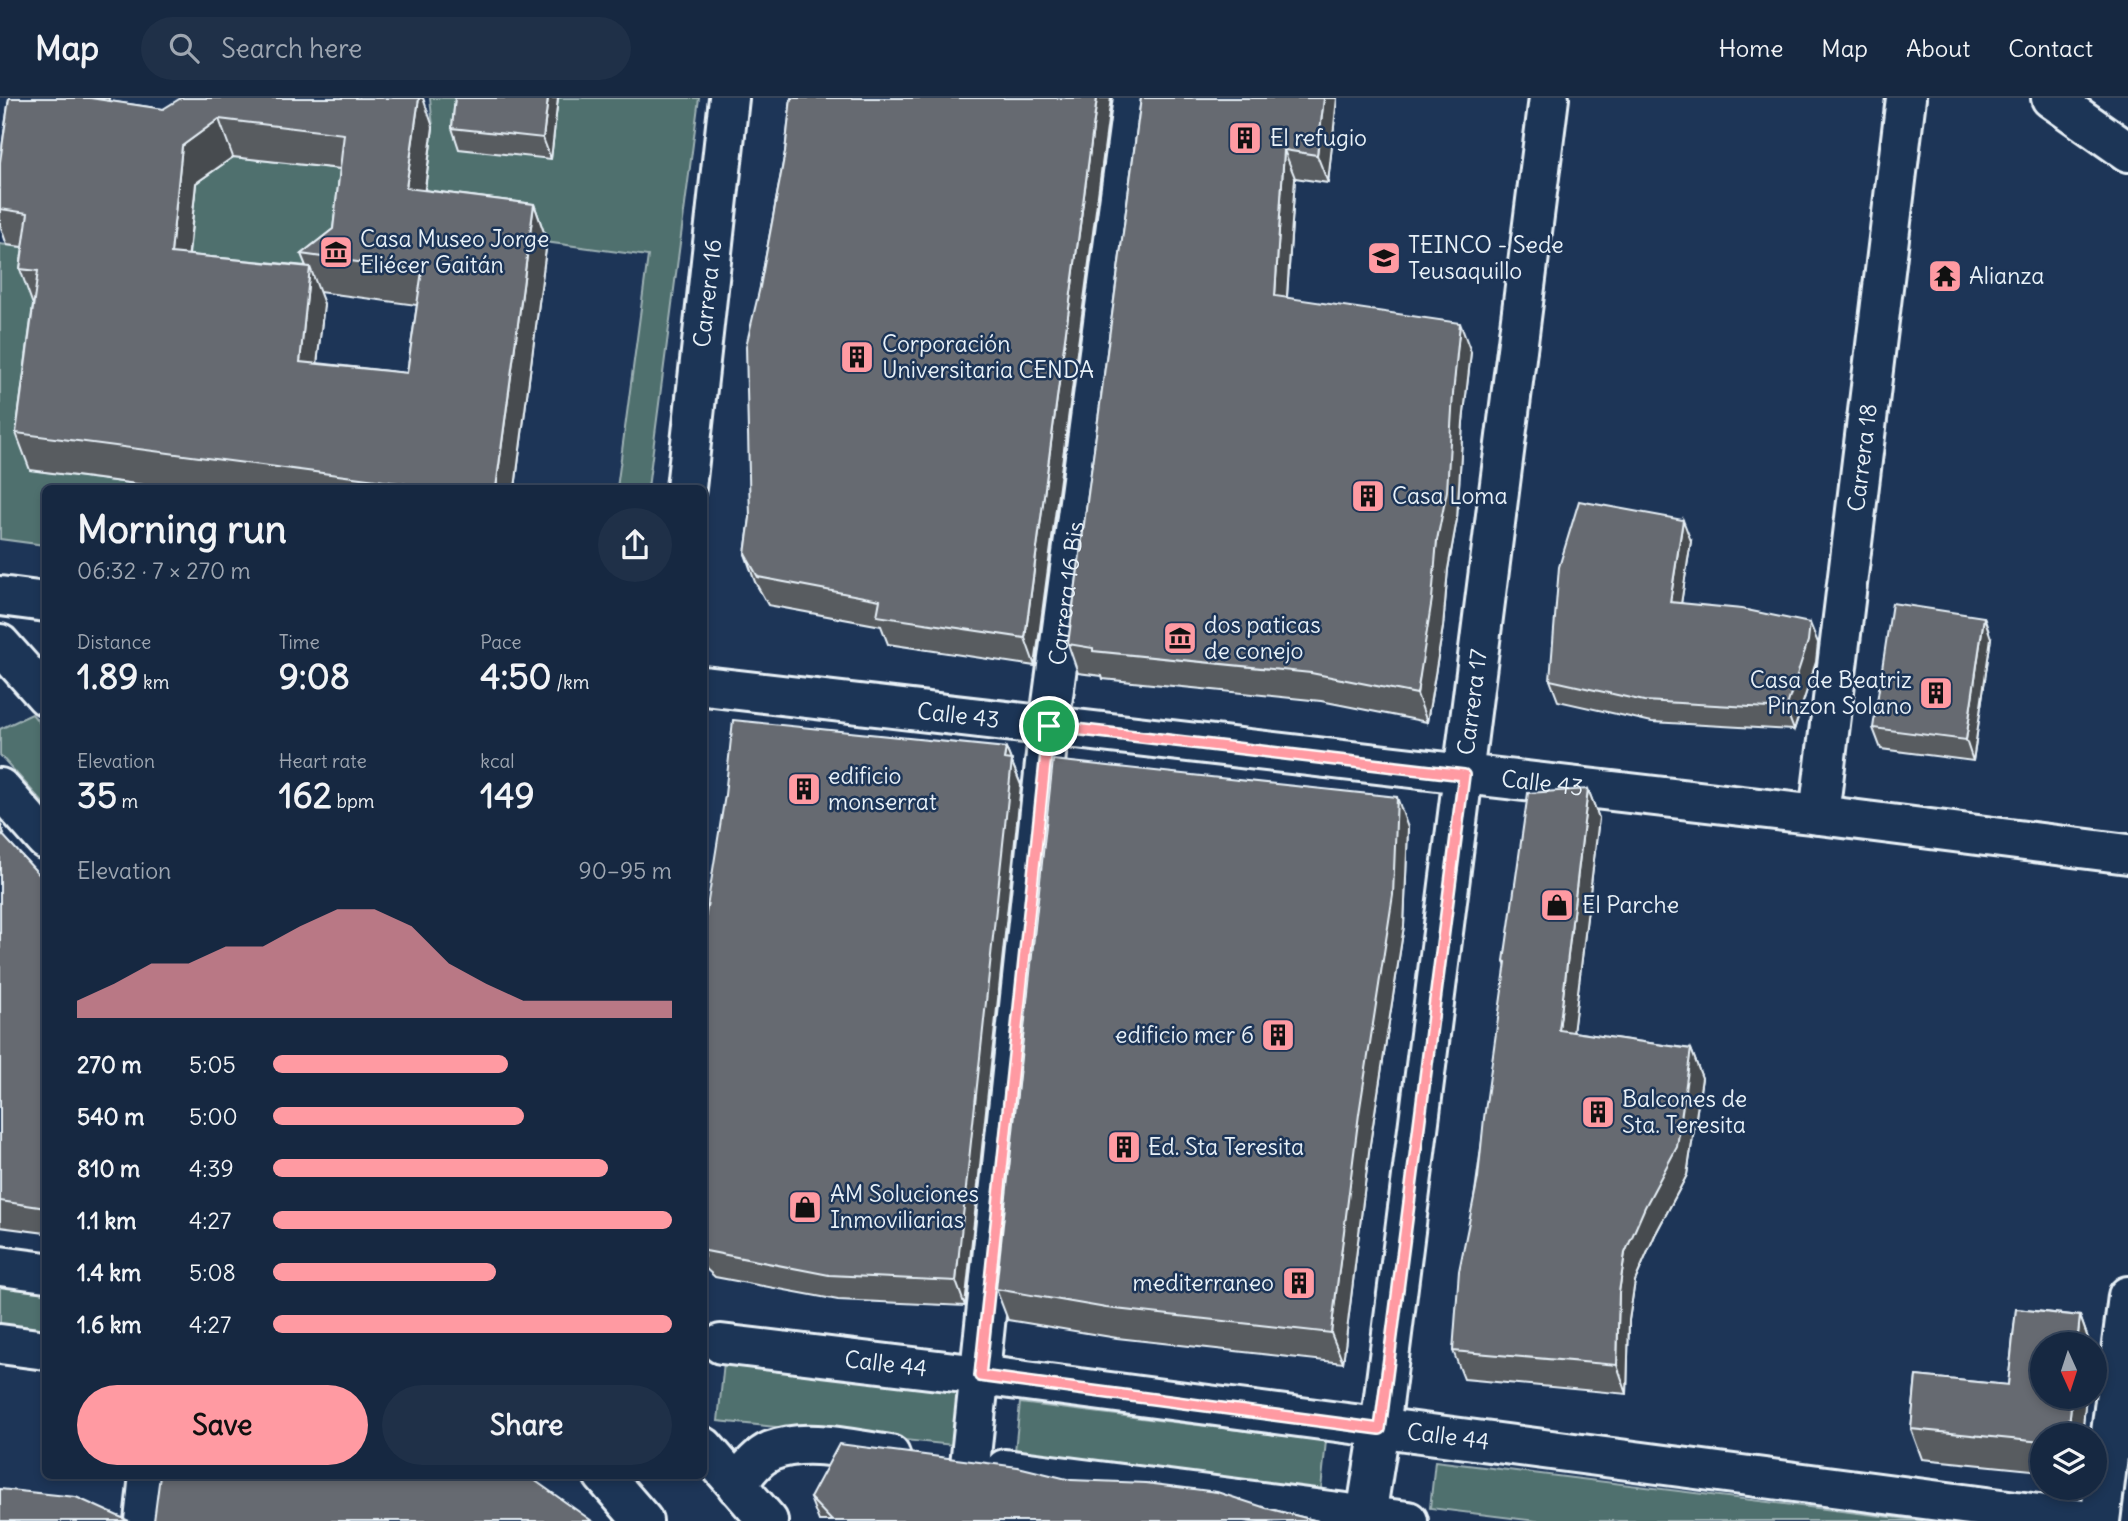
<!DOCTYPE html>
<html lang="en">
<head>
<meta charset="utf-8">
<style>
  :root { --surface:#162841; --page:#1f3048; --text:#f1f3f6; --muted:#9ea6b1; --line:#35445a; --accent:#ff9aa2 }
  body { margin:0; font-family:Delius,sans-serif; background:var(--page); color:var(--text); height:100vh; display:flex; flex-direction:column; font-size:26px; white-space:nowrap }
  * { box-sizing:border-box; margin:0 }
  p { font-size:23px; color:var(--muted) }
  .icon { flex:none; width:38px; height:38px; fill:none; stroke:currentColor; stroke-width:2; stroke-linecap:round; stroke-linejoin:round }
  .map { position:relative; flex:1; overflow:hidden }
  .drawer { position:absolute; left:42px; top:387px; width:665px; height:994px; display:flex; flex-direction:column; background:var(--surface); border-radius:10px; box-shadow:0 4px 10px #0003,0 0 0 2px var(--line) }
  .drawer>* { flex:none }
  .needle { width:46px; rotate:177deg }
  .buttons { position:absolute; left:2030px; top:1234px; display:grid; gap:14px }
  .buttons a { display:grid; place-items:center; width:77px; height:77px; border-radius:50%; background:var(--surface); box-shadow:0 4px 10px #0003,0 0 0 2px var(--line); font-size:35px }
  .pin { position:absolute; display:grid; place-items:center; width:60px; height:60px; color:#fff; margin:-30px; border:4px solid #fff; border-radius:50%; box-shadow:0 2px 7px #0007 }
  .round { display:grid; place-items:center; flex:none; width:74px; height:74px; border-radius:37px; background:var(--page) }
  .headline { display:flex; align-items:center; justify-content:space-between; height:119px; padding:0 35px }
  h1 { font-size:38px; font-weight:700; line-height:52px }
  .metrics { display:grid; grid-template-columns:repeat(3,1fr); gap:10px; height:119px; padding:7px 35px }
  .metrics div { display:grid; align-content:center }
  .metrics b { font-size:35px; font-weight:700 }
  .metrics small { font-size:19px; font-weight:400 }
  .metrics p { font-size:19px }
  .chart { height:196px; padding:14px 35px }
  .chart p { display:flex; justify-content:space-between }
  .chart svg { width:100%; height:126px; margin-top:7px; fill:var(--accent); opacity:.7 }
  .action { display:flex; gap:14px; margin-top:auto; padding:14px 35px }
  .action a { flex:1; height:80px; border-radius:42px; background:var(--accent); color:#111; font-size:28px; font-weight:700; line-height:80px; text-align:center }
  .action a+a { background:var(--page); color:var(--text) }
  ul { padding:0 35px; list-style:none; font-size:23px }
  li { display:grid; grid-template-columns:112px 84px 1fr; align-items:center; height:52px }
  li i { height:18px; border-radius:9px; background:var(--accent) }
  header { display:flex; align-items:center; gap:42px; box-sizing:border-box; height:98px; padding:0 35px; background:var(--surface); border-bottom:2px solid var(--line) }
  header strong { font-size:33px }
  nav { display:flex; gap:38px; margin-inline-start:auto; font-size:24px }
  .search { width:490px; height:63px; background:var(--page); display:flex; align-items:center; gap:18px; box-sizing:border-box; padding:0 24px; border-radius:38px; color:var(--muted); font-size:26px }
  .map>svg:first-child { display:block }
  .green { fill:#506f6e; stroke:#9cb0b3; stroke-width:2 }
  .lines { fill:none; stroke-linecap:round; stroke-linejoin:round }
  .street-casing { stroke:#e8f1f8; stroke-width:44 }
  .secondary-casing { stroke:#e8f1f8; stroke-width:44 }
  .street { stroke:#1d3557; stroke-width:38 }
  .secondary { stroke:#1d3557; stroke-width:38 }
  .wall { fill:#585c61; stroke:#e8f1f8; stroke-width:2; fill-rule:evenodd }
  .shaded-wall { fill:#474b4f; stroke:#e8f1f8; stroke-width:2 }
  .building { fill:#666b71; stroke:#e8f1f8; stroke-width:2; fill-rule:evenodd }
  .route-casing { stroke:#fff; stroke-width:14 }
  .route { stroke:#ff9aa2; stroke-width:9 }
  .labels { text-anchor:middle; stroke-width:5; stroke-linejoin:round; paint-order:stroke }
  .poi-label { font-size:23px; fill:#e8f1f8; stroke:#1d3557; text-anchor:start }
  .street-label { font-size:23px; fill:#e8f1f8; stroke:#1d3557 }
</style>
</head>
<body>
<header>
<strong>Map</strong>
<div class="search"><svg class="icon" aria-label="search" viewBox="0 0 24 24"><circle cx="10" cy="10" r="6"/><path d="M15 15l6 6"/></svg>Search here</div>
<nav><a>Home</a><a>Map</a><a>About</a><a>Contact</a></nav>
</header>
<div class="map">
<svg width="2128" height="1423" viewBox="0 0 2128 1423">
  <rect width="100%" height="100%" fill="#1d3557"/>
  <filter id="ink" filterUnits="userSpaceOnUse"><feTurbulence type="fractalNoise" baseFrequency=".0143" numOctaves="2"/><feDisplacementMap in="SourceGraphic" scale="14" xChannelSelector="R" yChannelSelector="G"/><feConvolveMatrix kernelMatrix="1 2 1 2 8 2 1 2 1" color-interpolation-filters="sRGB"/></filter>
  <g filter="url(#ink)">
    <!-- green -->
    <g class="green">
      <path d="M430,0h269l-51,390h-31l31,-232 -228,-31 13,-98z"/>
      <path d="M233,59l125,14 -12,95 -161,24 11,-107z"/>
      <path d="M0,146l41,6 -11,220 137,18h-121l-1,57 -45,-6z"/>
      <path d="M32,616l13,15v76l-45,-50v-26z"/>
      <path d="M0,1184l45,5v45l-45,-5z"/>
      <path d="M724,1264l234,25 -5,58 -235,-24z"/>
      <path d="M1020,1305l306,38 -6,58 -306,-38z"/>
      <path d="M1435,1363l488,60h-387l-106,-13z"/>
    </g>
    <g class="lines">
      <!-- street casing -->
      <g class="street-casing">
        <g id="street">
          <path id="s1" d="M686,390l43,-390"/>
          <path d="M0,498l46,6"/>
          <path id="s2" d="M704,588l1115,129 309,39"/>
          <path id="s3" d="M1819,717l87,-717"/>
          <path d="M0,1168l46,6"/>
          <path d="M0,1246l46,6"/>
          <path id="s4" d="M721,1246l259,31 1112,146"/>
          <path id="s5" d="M970,1367l79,-739 84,-628"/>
          <path d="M1005,1371l403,52"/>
          <path d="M737,1388c8,-13 20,-29 34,-35 35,-14 82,-1 119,4"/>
          <path id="s6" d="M1366,1418l14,-88 169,-1330"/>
          <path d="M144,1423l5,-46"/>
          <path d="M2100,1423l28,-225"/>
        </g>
      </g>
      <!-- secondary casing -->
      <g class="secondary-casing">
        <g id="secondary">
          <path d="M2051,0l77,54"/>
          <path d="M0,546l46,52"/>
          <path d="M0,690l46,52"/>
          <path d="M704,1349l64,74"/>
          <path d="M603,1377l40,46"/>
        </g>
      </g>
      <!-- street -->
      <use href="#street" class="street"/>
      <!-- secondary -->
      <use href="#secondary" class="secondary"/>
    </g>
    <!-- wall -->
    <g class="wall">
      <path d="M9,0h100l-1,3 55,8 270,18 -8,63 109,14 13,37 -32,247h-348l-137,-18 -14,-37 17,-128 -13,-36 3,-22 -16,-2 -7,-20v-63zM233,59l107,12 -7,60 -32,25 5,12 -117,-11 7,-72zM319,194l98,13 -10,68 -90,-10 7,-59z"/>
      <path d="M455,0h103l-7,61 -92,-10 -7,-21z"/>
      <path d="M791,0h320l-76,568 -147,-22 -7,-18 -113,-21 -13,-23 -10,-28 5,-36 10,-231 25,-135z"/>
      <path d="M1141,0h196l-9,85 -33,-5 -8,120 184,54 -8,70 -6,97 -9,50 -5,58 -16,95 -106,-21 -218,-22 -1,-3 -24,-3 -10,-29z"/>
      <path d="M1691,443l-10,62 137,40 -2,19 -22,68 -142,-8 -94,-21 -8,-21z"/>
      <path d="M1991,540l-18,123 -92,-12 -8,-21z"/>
      <path d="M1006,650l15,37 -56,521 -127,-6 -123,-23 -11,-10v-341z"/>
      <path d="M1588,691l11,29 -26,214 118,17 11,29 -15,97 -32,60 -20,46 -6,39 -2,74 -163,-15 -11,-28 53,-384 -2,-6z"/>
      <path d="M0,725l4,11 -2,1 44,47v351l-46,-6z"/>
      <path d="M1408,730l-4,98 -34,218 -27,219 -226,-25 -109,-18 -12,-31z"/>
      <path d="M2016,1211l64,7 10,28h-48v52h44l-4,39h-40v36l-120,-12 -11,-30 5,-53 92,9z"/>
      <path d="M1071,1382l195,28 52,13h-499l-9,-23z"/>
    </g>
    <!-- shaded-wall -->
    <g class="shaded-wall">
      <path d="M90,0h19l-6,38z"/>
      <path d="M419,0h4l10,29 -13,98 -14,-37z"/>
      <path d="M548,0h10l-7,61 -8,-21z"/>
      <path d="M1097,0h14l-76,568 -10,-28z"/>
      <path d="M1324,0h13l-9,85 -11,-28z"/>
      <path d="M219,21l14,38 -37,26 -11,107 -14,-37 11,-107z"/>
      <path d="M1284,52l11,28 -10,146 -10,-28z"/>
      <path d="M534,106l13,37 -32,247h-19z"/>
      <path d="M310,169l14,37 -11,95 -13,-37z"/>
      <path d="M1460,225l11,29 -8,70 -6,97 -9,50 -5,58 -16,95 -10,-28 20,-154z"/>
      <path d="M1683,422l8,21 -13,82 -8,-21z"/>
      <path d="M1984,519l7,21 -18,123 -7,-21z"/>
      <path d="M1810,525l8,20 -2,19 -22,68 -8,-21z"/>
      <path d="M1006,650l15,37 -56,521 -9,-25 48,-522z"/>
      <path d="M1588,691l11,29 -29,240 -11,-28z"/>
      <path d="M1397,699l11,31 -4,98 -34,218 -27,219 -12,-30z"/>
      <path d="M0,725l4,11 -4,3z"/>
      <path d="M1691,951l11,29 -15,97 -32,60 -20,46 -6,39 -2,74 -10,-29 2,-73 6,-39z"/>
      <path d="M2080,1218l10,28h-13z"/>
      <path d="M2072,1298h14l-4,39h-14z"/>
    </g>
    <!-- building -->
    <g class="building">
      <path d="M9,0h81l73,11 18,-11h238l-13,90 128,16 -38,284h-59l-421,-55 22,-162 -18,-2 8,-56 -28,-4v-47zM219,21l125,15 -11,95 -32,25 121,17 -15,102 -107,-11 10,-95 -139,-14 11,-107z"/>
      <path d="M455,0h93l-5,40 -91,-10z"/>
      <path d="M791,0h306l-72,540 -148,-22 3,-16 -122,-23 -13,-23 5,-36 -4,-172 14,-59 25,-135z"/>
      <path d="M1141,0h183l-7,57 -33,-5 -9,146 185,27 -7,71 -6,97 -10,49 -5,59 -15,95 -106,-21 -218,-22v-3l-25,-4z"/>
      <path d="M1579,403l104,19 -13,82 72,7 68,14 -2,18 -22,68 -142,-8 -94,-21 9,-113z"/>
      <path d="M1892,505l92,14 -18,123 -93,-12z"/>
      <path d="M733,622l273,28 -2,11 8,1 -56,521 -127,-6 -123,-24 -2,-1v-324l21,-131z"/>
      <path d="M1053,662l344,37 -4,98 -34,219 -28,219 -225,-25 -110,-19z"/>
      <path d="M1588,691l-29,241 132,19 -14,98 -32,60 -20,46 -6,39 -2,73 -164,-14 6,-80 19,-93 6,-60 22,-156 -2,-1 24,-168z"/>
      <path d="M0,734l46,50v326l-46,-7z"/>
      <path d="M2016,1211l64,7 -3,28h-35v52h30l-4,39h-26v7l-131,-13 5,-53 92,9z"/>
      <path d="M839,1346l179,23 53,13 75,3 71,9 49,16 52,13h-486l-22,-23z"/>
      <path d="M160,1377h367l65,46h-438z"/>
      <path d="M0,1391l76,8 53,24h-129z"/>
    </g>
  </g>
  <g class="lines" filter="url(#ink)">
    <!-- route casing -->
    <g class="route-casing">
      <path id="route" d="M1049,628l415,49 -84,654 -400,-53z"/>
    </g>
    <!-- route -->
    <use href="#route" class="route"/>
  </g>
  <!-- icons -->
  <defs>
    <g id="building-square" transform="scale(1.75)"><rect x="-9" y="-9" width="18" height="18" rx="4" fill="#ff9aa2" stroke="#1d3557"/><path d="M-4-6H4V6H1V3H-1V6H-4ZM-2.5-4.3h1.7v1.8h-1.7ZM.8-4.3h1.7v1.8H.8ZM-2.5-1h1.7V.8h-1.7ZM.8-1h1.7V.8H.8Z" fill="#111"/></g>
    <g id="museum-square" transform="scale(1.75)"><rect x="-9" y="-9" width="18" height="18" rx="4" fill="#ff9aa2" stroke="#1d3557"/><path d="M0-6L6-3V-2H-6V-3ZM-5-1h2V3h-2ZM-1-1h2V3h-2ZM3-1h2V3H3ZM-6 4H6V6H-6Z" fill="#111"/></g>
    <g id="university-square" transform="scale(1.75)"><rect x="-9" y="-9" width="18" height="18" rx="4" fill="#ff9aa2" stroke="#1d3557"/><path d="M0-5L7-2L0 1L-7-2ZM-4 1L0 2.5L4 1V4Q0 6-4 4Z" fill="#111"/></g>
    <g id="temple-square" transform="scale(1.75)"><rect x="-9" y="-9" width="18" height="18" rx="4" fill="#ff9aa2" stroke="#1d3557"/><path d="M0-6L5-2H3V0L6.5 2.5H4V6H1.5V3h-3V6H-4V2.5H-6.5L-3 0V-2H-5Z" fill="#111"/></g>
    <g id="shop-square" transform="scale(1.75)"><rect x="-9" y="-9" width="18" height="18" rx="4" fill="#ff9aa2" stroke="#1d3557"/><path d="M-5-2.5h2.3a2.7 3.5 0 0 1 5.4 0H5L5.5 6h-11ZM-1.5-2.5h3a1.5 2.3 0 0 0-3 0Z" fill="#111"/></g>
  </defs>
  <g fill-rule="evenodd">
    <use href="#building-square" x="1245" y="40"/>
    <use href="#museum-square" x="336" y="154"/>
    <use href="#university-square" x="1384" y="160"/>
    <use href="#temple-square" x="1945" y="178"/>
    <use href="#building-square" x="857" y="259"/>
    <use href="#building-square" x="1368" y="398"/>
    <use href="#museum-square" x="1180" y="540"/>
    <use href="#building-square" x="1936" y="595"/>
    <use href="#building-square" x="804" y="691"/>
    <use href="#shop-square" x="1557" y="807"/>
    <use href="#building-square" x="1278" y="937"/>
    <use href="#building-square" x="1598" y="1014"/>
    <use href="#building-square" x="1124" y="1049"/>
    <use href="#shop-square" x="805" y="1109"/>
    <use href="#building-square" x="1299" y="1185"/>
  </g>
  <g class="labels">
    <!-- poi labels -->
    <g class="poi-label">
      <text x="1270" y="48">El refugio</text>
      <text x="360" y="149">Casa Museo Jorge<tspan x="360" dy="26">Eliécer Gaitán</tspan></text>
      <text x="1408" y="155">TEINCO - Sede<tspan x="1408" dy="26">Teusaquillo</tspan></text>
      <text x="1969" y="186">Alianza</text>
      <text x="882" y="254">Corporación<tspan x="882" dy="26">Universitaria CENDA</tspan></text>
      <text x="1392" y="406">Casa Loma</text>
      <text x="1204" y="535">dos paticas<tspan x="1204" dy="26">de conejo</tspan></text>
      <text x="1912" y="590" text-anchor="end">Casa de Beatriz<tspan x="1912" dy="26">Pinzon Solano</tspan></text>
      <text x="828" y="686">edificio<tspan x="828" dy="26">monserrat</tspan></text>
      <text x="1582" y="815">El Parche</text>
      <text x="1254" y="945" text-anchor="end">edificio mcr 6</text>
      <text x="1622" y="1009">Balcones de<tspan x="1622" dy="26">Sta. Teresita</tspan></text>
      <text x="1148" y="1057">Ed. Sta Teresita</text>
      <text x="830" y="1104">AM Soluciones<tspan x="830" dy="26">Inmoviliarias</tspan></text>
      <text x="1274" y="1193" text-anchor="end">mediterraneo</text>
    </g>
    <!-- street labels -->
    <g class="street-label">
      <text dy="8" stroke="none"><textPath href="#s1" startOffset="196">Carrera 16</textPath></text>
      <text dy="8" stroke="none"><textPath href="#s3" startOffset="360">Carrera 18</textPath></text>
      <text dy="8" stroke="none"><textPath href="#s5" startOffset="877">Carrera 16 Bis</textPath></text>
      <text dy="8" stroke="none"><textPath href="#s6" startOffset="821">Carrera 17</textPath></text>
      <text dy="8" stroke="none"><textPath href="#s2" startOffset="256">Calle 43</textPath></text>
      <text dy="8" stroke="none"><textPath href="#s2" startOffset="844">Calle 43</textPath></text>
      <text dy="8" stroke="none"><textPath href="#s4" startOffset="166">Calle 44</textPath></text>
      <text dy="8" stroke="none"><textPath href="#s4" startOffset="733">Calle 44</textPath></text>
    </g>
  </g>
</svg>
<div class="buttons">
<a><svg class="needle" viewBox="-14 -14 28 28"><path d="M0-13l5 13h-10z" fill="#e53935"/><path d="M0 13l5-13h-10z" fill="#9ea6b1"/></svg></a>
<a><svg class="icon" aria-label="layers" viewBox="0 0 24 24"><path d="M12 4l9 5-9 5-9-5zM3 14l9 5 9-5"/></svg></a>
</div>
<div class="pin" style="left:1049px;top:628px;background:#1e9e55"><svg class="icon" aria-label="arrive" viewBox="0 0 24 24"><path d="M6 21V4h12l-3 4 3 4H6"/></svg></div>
<section class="drawer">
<div class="headline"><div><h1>Morning run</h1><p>06:32 · 7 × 270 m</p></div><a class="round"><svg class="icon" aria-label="share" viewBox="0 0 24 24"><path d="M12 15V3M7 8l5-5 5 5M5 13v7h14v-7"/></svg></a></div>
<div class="metrics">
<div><p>Distance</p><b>1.89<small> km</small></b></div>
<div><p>Time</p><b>9:08</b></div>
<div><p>Pace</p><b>4:50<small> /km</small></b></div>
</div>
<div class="metrics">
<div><p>Elevation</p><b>35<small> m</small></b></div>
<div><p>Heart rate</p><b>162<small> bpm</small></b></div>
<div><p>kcal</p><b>149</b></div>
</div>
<div class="chart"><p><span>Elevation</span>90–95 m</p>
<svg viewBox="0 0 160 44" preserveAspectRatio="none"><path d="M0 44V38L10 32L20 25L30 25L40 19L50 19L60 12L70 6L80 6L90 12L100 25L110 32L120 38L130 38L140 38L150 38L160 38V44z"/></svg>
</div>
<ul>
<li><b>270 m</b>5:05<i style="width:59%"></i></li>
<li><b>540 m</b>5:00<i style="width:63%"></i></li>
<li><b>810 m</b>4:39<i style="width:84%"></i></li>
<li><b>1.1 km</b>4:27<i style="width:100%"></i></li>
<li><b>1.4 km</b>5:08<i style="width:56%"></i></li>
<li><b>1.6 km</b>4:27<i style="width:100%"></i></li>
</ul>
<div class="action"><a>Save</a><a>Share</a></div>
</section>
</div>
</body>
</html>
